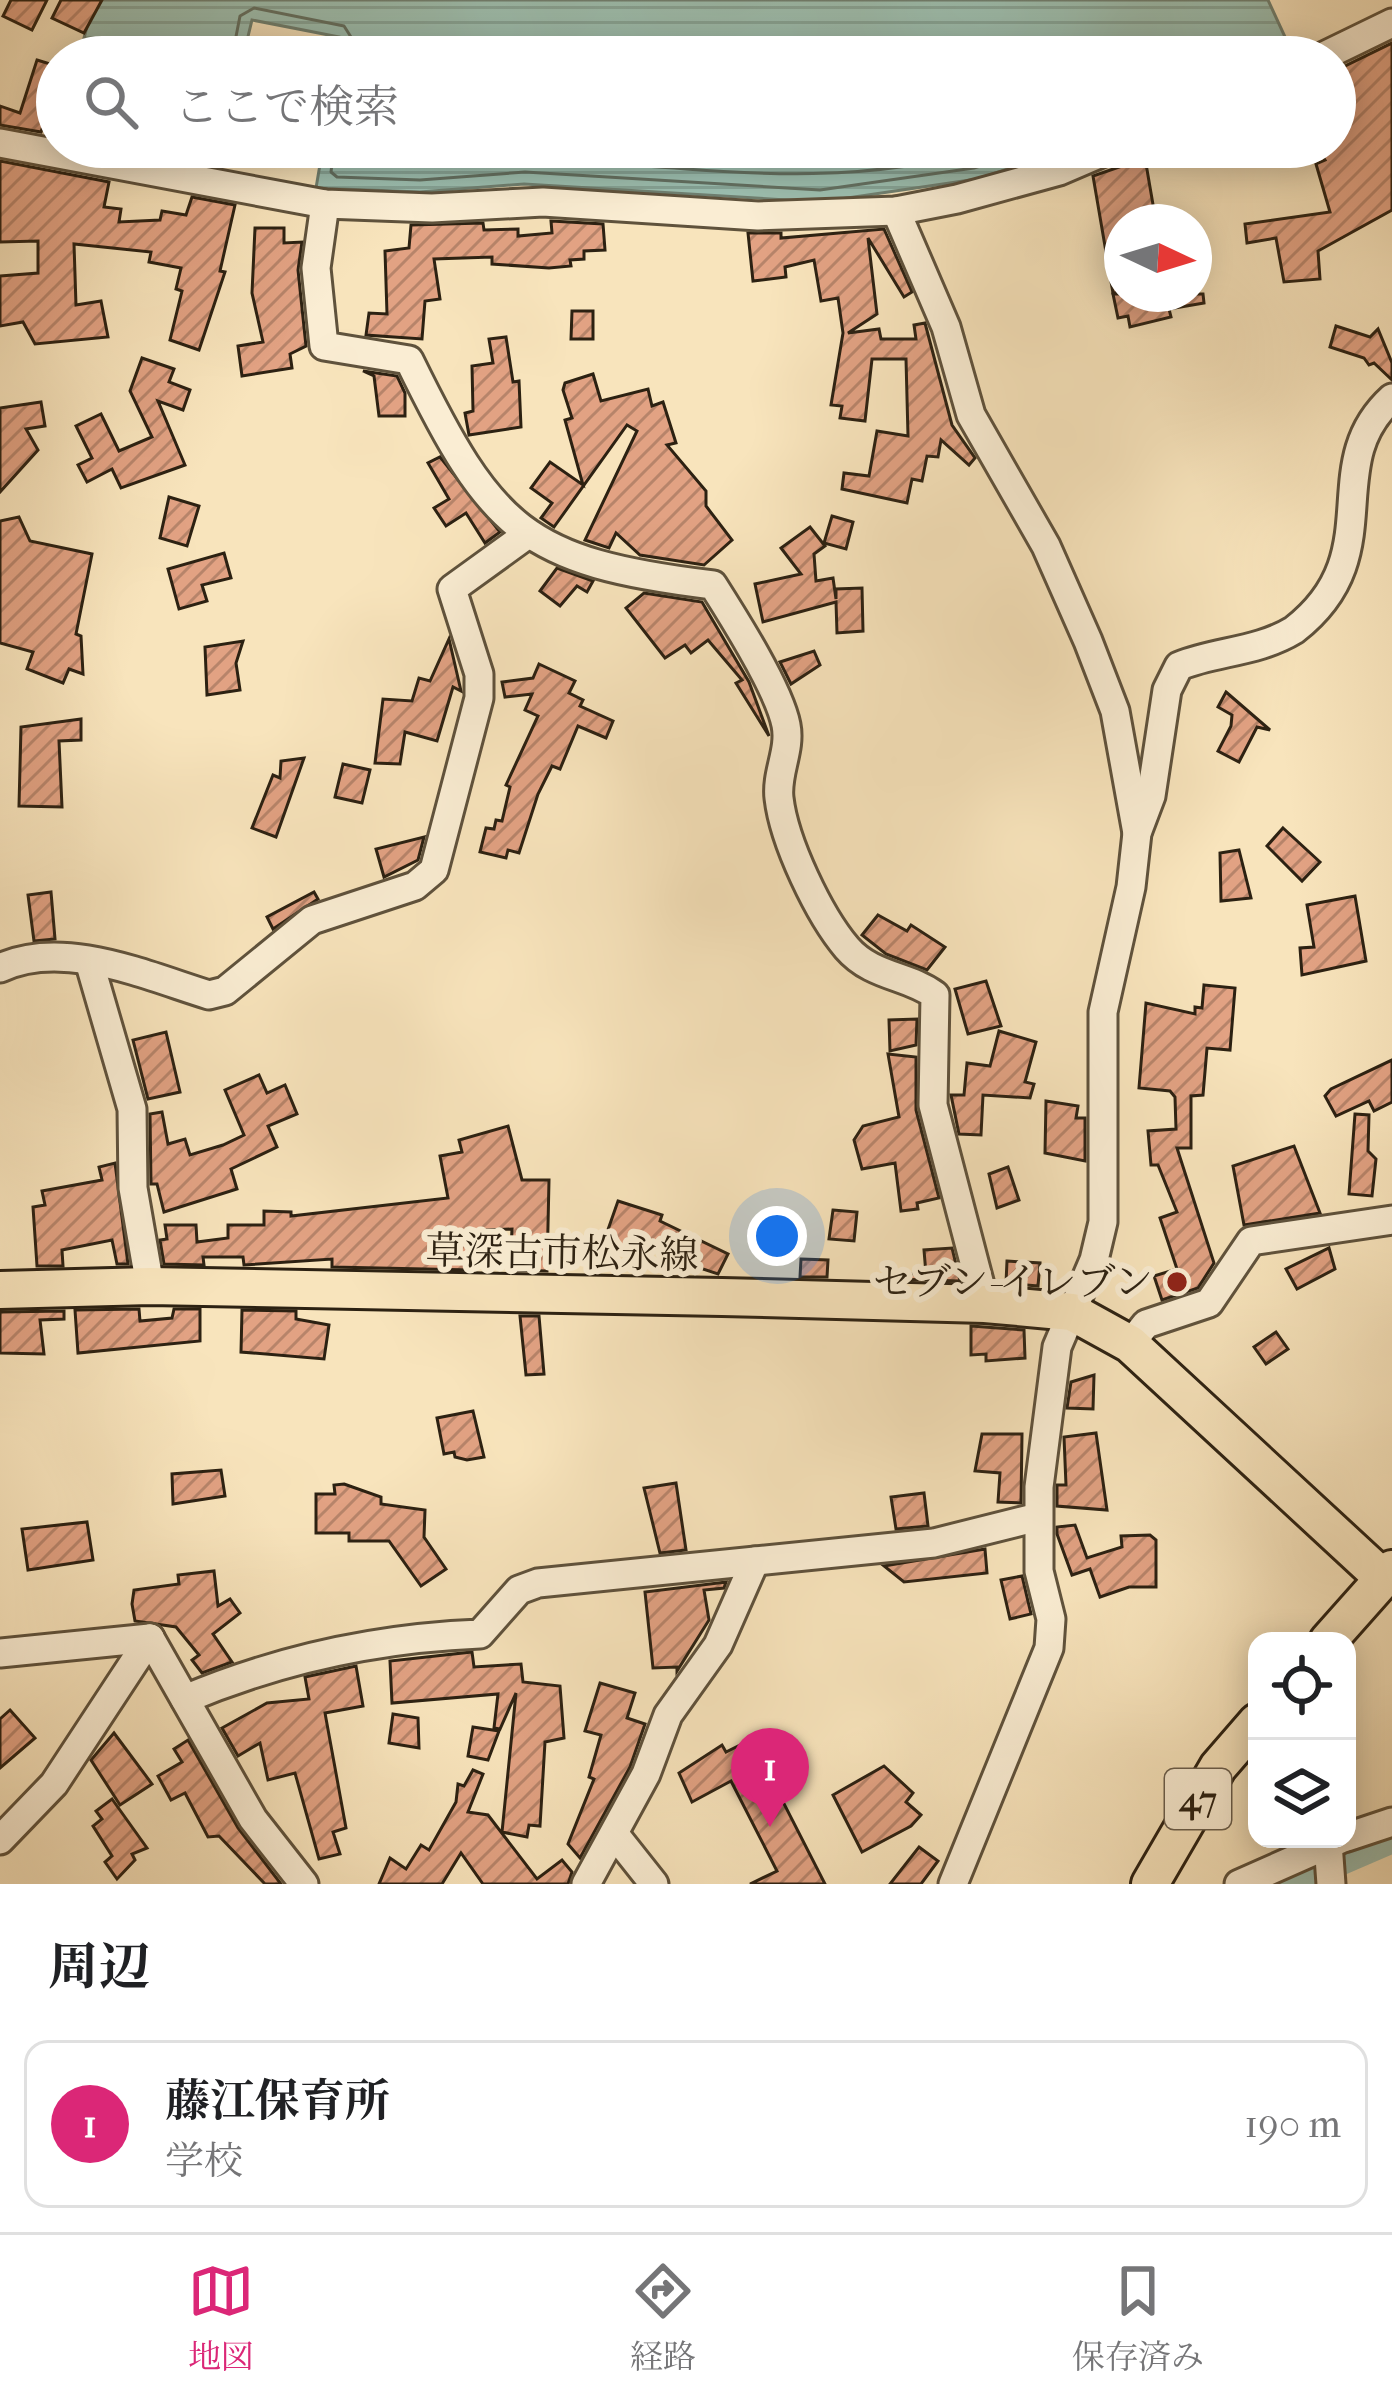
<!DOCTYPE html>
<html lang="ja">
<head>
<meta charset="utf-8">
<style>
  :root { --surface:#fff; --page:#f2f2f2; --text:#202124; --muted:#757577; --line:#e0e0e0; --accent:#db2777 }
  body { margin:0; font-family:"IM FELL French Canon","Noto Serif JP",serif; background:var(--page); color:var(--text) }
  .controls { position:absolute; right:36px; bottom:36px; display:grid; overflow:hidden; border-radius:24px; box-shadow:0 6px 30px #0003 }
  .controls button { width:108px; height:108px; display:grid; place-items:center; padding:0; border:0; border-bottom:3px solid var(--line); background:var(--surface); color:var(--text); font:60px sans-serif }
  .compass { position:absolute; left:1104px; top:204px; width:108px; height:108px; border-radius:50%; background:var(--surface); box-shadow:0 6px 30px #0003; rotate:94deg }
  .you { position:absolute; left:777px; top:1236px; width:42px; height:42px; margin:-30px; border:9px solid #fff; border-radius:50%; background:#1a73e8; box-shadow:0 0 0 18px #1a73e833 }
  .badge { display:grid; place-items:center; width:78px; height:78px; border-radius:50%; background:var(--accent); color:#fff; font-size:39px; font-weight:700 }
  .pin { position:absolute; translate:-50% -99px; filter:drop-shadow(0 3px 6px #0008) }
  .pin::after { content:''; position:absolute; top:63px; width:42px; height:36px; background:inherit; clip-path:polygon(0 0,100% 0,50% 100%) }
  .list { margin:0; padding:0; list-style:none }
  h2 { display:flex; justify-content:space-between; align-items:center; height:156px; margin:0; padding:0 48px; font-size:51px }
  h2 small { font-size:39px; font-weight:400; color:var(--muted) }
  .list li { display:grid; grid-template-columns:78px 1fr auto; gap:36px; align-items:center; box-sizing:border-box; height:168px; margin:0 24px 24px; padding:0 24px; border:3px solid var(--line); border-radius:24px }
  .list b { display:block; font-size:45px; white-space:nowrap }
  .list p { margin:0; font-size:39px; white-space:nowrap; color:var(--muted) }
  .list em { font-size:39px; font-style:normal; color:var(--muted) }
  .icon { flex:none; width:66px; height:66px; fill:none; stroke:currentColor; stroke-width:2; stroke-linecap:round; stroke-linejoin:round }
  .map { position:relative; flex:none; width:1392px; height:1884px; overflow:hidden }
  .search { position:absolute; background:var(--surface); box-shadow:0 6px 30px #0003; left:36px; right:36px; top:36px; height:132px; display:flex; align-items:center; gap:30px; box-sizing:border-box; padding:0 42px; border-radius:66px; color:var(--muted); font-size:45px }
  .sheet { height:348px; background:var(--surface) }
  nav { display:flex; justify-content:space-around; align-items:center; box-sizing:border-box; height:168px; border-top:3px solid var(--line); background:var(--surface); font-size:33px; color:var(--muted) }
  nav a { display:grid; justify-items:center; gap:6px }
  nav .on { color:var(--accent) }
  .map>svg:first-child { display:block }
  .water { fill:url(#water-rules); stroke:#708071; stroke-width:3 }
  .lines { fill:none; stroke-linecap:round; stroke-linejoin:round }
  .shore { stroke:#647061; stroke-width:3 }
  .river { stroke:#9dbfb0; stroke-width:36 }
  .building { fill:url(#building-hatch); stroke:#2c2112; stroke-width:3 }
  .minor-casing { stroke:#5f523c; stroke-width:33 }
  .major-casing { stroke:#2c2112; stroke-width:42 }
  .minor { stroke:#faedd3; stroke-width:27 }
  .major { stroke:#f8e4bc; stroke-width:36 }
  .poi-dot { fill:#8f2418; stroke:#faedd3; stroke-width:4.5 }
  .labels { text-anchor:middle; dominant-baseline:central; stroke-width:12; stroke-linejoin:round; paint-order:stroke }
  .shield { fill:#faedd3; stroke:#6a5e4c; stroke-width:3 }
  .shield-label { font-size:36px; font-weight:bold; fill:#2c2112 }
  .street-label { font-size:39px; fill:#2c2112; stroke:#faedd3 }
  .poi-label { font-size:39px; fill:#2c2112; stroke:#faedd3; text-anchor:end }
</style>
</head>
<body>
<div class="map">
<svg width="1392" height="1884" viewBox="0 0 1392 1884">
  <defs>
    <pattern id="water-rules" width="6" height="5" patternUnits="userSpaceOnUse" patternTransform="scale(3)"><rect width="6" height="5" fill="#9dbfb0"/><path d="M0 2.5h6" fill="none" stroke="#87a496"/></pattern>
    <pattern id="building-hatch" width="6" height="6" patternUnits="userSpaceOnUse" patternTransform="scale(3)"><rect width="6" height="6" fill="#e2a283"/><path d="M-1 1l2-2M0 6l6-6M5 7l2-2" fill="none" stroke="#b7846a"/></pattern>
  </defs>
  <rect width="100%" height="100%" fill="#f8e4bc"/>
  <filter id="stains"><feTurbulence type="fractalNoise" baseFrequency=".00167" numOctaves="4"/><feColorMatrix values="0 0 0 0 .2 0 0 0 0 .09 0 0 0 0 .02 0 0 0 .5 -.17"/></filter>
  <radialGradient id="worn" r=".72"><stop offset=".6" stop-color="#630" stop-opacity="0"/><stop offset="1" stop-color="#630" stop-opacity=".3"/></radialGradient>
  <g class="water">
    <polygon points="94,0 1268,0 1292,52 1281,57 337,57 339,37 252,20 243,57 79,57"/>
    <polygon points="323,147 1074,147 977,179 820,202 524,184 420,192 316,188"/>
  </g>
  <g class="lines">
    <g class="shore">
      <polyline points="232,57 240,16 254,8 344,26 351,37 349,57"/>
      <polyline points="334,147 331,172 337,177 420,180 525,172 820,190 974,168 1038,147"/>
      <path d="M349 147 355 163C413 165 472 155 530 158 682 165 840 195 989 147"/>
      <polyline points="620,147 818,156 904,147"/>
    </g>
    <polyline class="river" points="1278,1884 1392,1835"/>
  </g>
  <g class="building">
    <polygon points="11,0 47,0 32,30 3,16"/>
    <polygon points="61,0 102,0 84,33 52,18"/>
    <polygon points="1392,43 1392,210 1318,251 1320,279 1284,282 1276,238 1247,243 1245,224 1330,212 1316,164 1325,160 1317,147 1335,147 1335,90 1342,86 1335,71"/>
    <polygon points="37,60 57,66 57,84 41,132 0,125 0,106 20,113"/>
    <polygon points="1145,158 1156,222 1122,222 1122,292 1113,293 1093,176"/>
    <polygon points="0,161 109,182 104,207 121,209 119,222 160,220 162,211 186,215 192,197 235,205 220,271 225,272 199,350 170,340 182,291 176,289 181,268 149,262 151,252 74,244 76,305 101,301 108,337 35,344 23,322 0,326 0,276 38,273 38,241 0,242"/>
    <polygon points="551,221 603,224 605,250 584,251 584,259 570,260 571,266 549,268 492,264 492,257 434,259 440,299 425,301 422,339 366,335 369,313 387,314 385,251 409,248 411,225 483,223 484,230 518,229 518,236 552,233"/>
    <polygon points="255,228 284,228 284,243 302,242 298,270 306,346 290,354 292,368 242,376 238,346 263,342 252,293"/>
    <polygon points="884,229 912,292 904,297 868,238 877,314 848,333 879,329 881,339 916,339 914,325 925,323 952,425 975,458 969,465 941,440 938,457 927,456 922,481 912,479 907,503 842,489 844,473 869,476 877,431 908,436 906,359 872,359 865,421 840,418 842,406 831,405 843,333 838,298 821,301 814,260 785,267 786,277 753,281 748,233 781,233 781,238"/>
    <polygon points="1113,294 1203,294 1204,303 1169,309 1171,317 1130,327 1128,316 1118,318"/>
    <polygon points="572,311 593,311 593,339 571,339"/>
    <polygon points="1336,326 1370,337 1378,329 1392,363 1392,380 1374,363 1369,365 1364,358 1330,347"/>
    <polygon points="506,337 513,382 519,381 521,427 469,435 465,413 473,411 472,366 493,363 489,339"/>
    <polygon points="142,358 174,369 169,382 190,390 183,410 158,401 185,465 121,488 112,469 87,482 78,465 92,458 76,426 101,414 119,451 152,437 130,391"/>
    <polygon points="363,371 397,376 405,393 405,416 379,416 374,376"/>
    <polygon points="593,374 601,401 648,389 652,406 663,402 676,443 667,445 706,491 706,506 732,540 704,565 640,555 616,533 609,548 585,540 637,431 627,425 554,527 541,518 552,503 531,488 550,462 583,485 565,420 572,418 563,390 565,383"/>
    <polygon points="41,402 45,426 26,429 38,450 0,492 0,408"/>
    <polygon points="440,457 500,532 485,543 466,513 446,526 434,508 449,499 428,463"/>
    <polygon points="169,497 199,506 187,546 160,538"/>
    <polygon points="832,516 853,522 846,549 824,543"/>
    <polygon points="19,517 30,541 92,554 76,634 81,636 83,674 69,669 63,683 27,669 33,652 0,643 0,521"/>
    <polygon points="810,527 825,546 814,554 816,581 833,578 836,599 836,589 862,588 863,631 837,633 836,602 763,622 755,584 801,574 781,548"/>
    <polygon points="224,553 231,578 202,585 207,601 179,609 168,569"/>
    <polygon points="557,568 593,581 587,592 577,586 560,606 540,591"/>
    <polygon points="644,593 702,602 749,682 769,736 736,683 742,680 708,640 691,653 685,645 665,658 626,608"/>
    <polygon points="449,639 461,691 453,687 437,741 405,732 400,764 375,763 383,699 412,701 419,678 430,681"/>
    <polygon points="243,641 236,663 240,690 207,695 205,647"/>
    <polygon points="814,651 820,665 791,684 780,662"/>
    <polygon points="539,664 575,681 569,693 583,700 580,706 613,721 606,738 578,726 560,769 552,766 538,794 519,853 508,850 506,858 480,852 486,828 494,829 496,820 502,821 510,787 506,785 538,716 525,710 532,694 505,697 502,682 533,678"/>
    <polygon points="1226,692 1270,730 1257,727 1239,762 1218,751 1231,726 1232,715 1218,707"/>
    <polygon points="81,719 81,740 59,741 62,807 19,806 21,727"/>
    <polygon points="304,758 276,837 252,828 273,775 280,778 281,761"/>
    <polygon points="343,764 370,770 362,803 335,797"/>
    <polygon points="1283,828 1320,862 1302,881 1267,846"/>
    <polygon points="424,837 418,860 384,877 376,849"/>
    <polygon points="1239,850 1251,898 1221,901 1220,853"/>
    <polygon points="51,892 55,939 34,941 28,895"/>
    <polygon points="314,892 318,899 273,929 267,917"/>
    <polygon points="1355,896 1366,961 1302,975 1300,948 1314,947 1307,905"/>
    <polygon points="878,915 907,931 911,925 945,947 927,970 886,954 862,935"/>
    <polygon points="986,981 1001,1026 968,1034 955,989"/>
    <polygon points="1204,985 1235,988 1230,1050 1207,1048 1203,1095 1191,1096 1191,1148 1177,1148 1214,1263 1198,1288 1162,1300 1154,1276 1177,1269 1160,1218 1177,1212 1158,1165 1151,1165 1148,1131 1176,1129 1175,1097 1170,1091 1139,1088 1146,1003 1195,1014 1195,1007 1202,1008"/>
    <polygon points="917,1019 916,1045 890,1051 889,1020"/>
    <polygon points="999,1031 1036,1042 1025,1082 1034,1084 1030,1098 983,1095 981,1135 959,1134 951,1095 964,1095 967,1063 990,1066"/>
    <polygon points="166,1032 180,1092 148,1099 133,1040"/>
    <polygon points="888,1054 916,1057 916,1110 939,1198 917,1203 918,1209 901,1211 895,1163 862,1169 854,1140 863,1126 899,1117"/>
    <polygon points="1392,1060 1392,1102 1374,1111 1369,1101 1336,1116 1325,1096 1331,1089"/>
    <polygon points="259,1075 267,1093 285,1085 297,1114 268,1126 277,1147 231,1169 237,1189 164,1212 157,1184 151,1184 150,1114 162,1112 168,1144 185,1139 190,1155 223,1145 244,1135 225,1090"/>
    <polygon points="1046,1101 1078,1106 1076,1118 1085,1118 1085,1161 1045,1153"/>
    <polygon points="1355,1114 1369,1115 1368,1151 1376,1159 1372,1196 1349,1194"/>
    <polygon points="508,1126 522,1180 549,1180 547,1271 510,1270 512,1229 465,1231 472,1270 332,1267 332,1259 244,1265 243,1257 203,1257 204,1265 164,1264 160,1240 167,1239 165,1225 196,1225 197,1242 228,1238 228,1225 264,1225 264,1211 291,1212 291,1216 448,1198 440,1156 462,1152 459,1140"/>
    <polygon points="1294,1146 1320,1213 1244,1225 1233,1166"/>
    <polygon points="115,1163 128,1264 117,1264 112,1240 62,1250 63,1266 37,1266 33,1207 45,1205 42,1191 102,1180 99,1167"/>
    <polygon points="1008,1167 1019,1200 997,1208 989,1174"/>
    <polygon points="618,1201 662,1215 660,1221 728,1254 718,1274 688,1264 691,1257 655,1241 650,1256 604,1241"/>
    <polygon points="833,1210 857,1212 854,1241 829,1239"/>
    <polygon points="952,1248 960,1281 894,1279 893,1274 926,1274 924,1250"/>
    <polygon points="1329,1248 1335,1269 1297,1289 1286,1269"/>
    <polygon points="801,1259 828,1260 827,1277 800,1277"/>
    <polygon points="1007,1261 1040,1263 1038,1286 1006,1283"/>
    <polygon points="139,1309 140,1321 172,1318 174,1309 200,1309 200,1341 78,1353 75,1310"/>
    <polygon points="242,1310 296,1311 296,1319 329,1325 324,1359 241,1352"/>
    <polygon points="64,1311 64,1319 40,1320 44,1354 0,1353 0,1312"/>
    <polygon points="520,1316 539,1316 544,1374 526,1375"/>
    <polygon points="971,1326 1024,1330 1025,1358 986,1361 986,1354 971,1355"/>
    <polygon points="1276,1332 1288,1349 1266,1364 1254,1347"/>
    <polygon points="1094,1375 1093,1409 1067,1408 1071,1382"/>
    <polygon points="473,1411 484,1457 467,1460 455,1457 454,1452 444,1454 437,1418"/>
    <polygon points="1096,1433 1107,1510 1057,1506 1057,1485 1066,1485 1064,1437"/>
    <polygon points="982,1434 1022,1434 1021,1503 998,1502 1000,1473 975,1471"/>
    <polygon points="221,1470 225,1496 173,1504 172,1474"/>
    <polygon points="676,1483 686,1550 660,1553 644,1488"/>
    <polygon points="344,1484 381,1497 381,1504 425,1510 424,1537 446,1569 421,1586 389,1541 349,1541 349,1533 316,1533 316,1494 335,1494 334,1485"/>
    <polygon points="924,1493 928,1526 896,1529 891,1497"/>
    <polygon points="87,1522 93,1560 28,1570 22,1529"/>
    <polygon points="1075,1525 1087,1558 1122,1547 1121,1536 1150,1535 1156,1540 1156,1587 1129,1587 1100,1597 1090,1569 1072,1575 1057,1534 1057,1527"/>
    <polygon points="985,1549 987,1573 904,1582 884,1566"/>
    <polygon points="214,1571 218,1606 230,1599 240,1613 213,1634 232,1662 202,1673 192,1660 199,1655 176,1627 135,1621 132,1604 134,1590 179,1584 178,1575"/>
    <polygon points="1022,1576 1031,1614 1010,1619 1001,1580"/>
    <polygon points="726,1582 724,1588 704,1590 709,1620 677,1671 677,1667 653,1668 645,1592"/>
    <polygon points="472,1652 474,1667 521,1664 523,1682 560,1686 564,1738 545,1742 540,1826 529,1825 527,1837 502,1832 516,1693 500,1729 494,1728 498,1694 392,1703 390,1661"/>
    <polygon points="356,1666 363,1706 325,1713 346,1828 333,1832 340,1854 319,1859 295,1773 268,1780 260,1743 238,1756 222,1728 267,1703 309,1699 305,1677"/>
    <polygon points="600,1683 635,1693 627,1718 645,1724 630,1767 580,1858 568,1844 594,1779 589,1777 601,1735 585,1731"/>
    <polygon points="10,1710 35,1738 0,1768 0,1719"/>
    <polygon points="393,1714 418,1718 419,1748 389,1743"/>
    <polygon points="473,1727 499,1731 488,1760 468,1756"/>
    <polygon points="114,1733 152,1784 120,1805 91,1760"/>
    <polygon points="188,1740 238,1828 281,1884 265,1884 219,1836 208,1837 185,1793 171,1800 158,1776 182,1762 174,1749"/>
    <polygon points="744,1743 746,1749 754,1745 825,1884 750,1884 777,1871 731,1781 692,1802 679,1773 722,1745 726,1752"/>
    <polygon points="884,1766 913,1793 906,1802 921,1815 911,1826 862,1852 833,1795"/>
    <polygon points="473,1770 483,1774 468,1812 488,1815 537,1879 562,1860 572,1872 568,1884 483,1884 461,1853 442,1884 379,1884 390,1858 406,1869 421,1845 429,1850 456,1802 458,1784 464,1786"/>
    <polygon points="112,1799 147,1848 132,1854 135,1860 117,1879 105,1862 112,1856 93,1826 102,1819 96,1811"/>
    <polygon points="919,1847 938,1861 921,1884 890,1884"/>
  </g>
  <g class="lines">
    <defs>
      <g id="minor">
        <polyline points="1322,57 1392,23"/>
        <polyline points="0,143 325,204 432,208 543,202 758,216 896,211 957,199 1059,171 1115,147"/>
        <path d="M325 204 316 268 324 346 409 360C492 530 524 562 713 585 734 618 779 689 786 725 791 750 776 773 779 798 784 842 819 915 847 948 872 977 908 975 935 995L933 1105 985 1304"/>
        <polyline points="896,211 946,327 971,415 1046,546 1088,641 1115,711 1137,833"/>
        <polyline points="89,961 132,1109 133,1188 150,1286"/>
        <path d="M0 968C63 938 147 976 209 995L225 991 312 920 415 886 434 870 479 698V674L452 589 528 534"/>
        <polyline points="1130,1344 1146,1324 1209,1303 1251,1241 1392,1220"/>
        <polyline points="150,1638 253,1819 304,1884"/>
        <polyline points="0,1653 150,1638"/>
        <path d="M185 1699C280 1659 377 1638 480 1634L519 1590 538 1583 934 1543 1038 1517"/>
        <polyline points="1347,1837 1392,1822"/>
        <polyline points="0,1840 54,1784 150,1638"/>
        <polyline points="612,1842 616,1836 654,1884"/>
        <polyline points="1328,1843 1331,1884"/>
        <polyline points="586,1884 646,1774 668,1715 718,1645 755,1561"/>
        <path d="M953 1884 1049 1648 1051 1619 1039 1571V1487L1057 1347 1094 1260 1103 1222V1012L1131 887 1137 833 1151 796 1167 690 1179 666C1217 651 1258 652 1294 630 1392 554 1317 466 1392 398"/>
        <polyline points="1239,1884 1341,1839"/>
      </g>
      <g id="major">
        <polyline points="0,1290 150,1286 722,1297 985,1304 1072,1312 1130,1344 1383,1578"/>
        <polyline points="1328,1641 1392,1569"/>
        <polyline points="1150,1884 1218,1767 1257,1722"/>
      </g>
    </defs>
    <use href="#minor" class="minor-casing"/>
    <use href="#major" class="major-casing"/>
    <use href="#minor" class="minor"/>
    <use href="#major" class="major"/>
  </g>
  <circle class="poi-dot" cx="1177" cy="1282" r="12"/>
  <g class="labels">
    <rect class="shield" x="1165" y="1769" width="66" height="60" rx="9"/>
    <g class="shield-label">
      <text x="1198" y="1799">47</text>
    </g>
    <g class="street-label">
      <text transform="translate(562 1253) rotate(1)">草深古市松永線</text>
    </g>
    <g class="poi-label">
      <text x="1153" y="1282">セブン-イレブン</text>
    </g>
  </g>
  <rect width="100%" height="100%" filter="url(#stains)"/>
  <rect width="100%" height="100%" fill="url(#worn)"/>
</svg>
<div class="controls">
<button><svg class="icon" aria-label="locate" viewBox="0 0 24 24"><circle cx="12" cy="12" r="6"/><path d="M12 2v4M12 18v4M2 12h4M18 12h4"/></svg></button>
<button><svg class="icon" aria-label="layers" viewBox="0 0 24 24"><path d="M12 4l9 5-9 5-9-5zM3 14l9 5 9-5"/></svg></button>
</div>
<svg class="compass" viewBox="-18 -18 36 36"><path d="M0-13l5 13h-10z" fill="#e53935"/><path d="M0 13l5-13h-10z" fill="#757577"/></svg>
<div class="you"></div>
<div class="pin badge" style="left:770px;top:1827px">1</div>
<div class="search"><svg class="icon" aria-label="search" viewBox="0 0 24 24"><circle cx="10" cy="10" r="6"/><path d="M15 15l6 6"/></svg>ここで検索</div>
</div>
<section class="sheet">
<h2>周辺<small></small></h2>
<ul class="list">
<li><span class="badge">1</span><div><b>藤江保育所</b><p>学校</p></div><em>190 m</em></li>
</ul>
</section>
<nav>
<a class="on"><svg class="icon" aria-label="map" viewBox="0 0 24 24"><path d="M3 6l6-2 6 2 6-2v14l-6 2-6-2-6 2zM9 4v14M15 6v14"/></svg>地図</a>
<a><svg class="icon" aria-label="directions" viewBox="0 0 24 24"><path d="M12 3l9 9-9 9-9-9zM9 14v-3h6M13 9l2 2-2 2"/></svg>経路</a>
<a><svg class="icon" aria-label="saved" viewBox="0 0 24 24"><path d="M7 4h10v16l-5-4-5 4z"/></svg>保存済み</a>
</nav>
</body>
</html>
